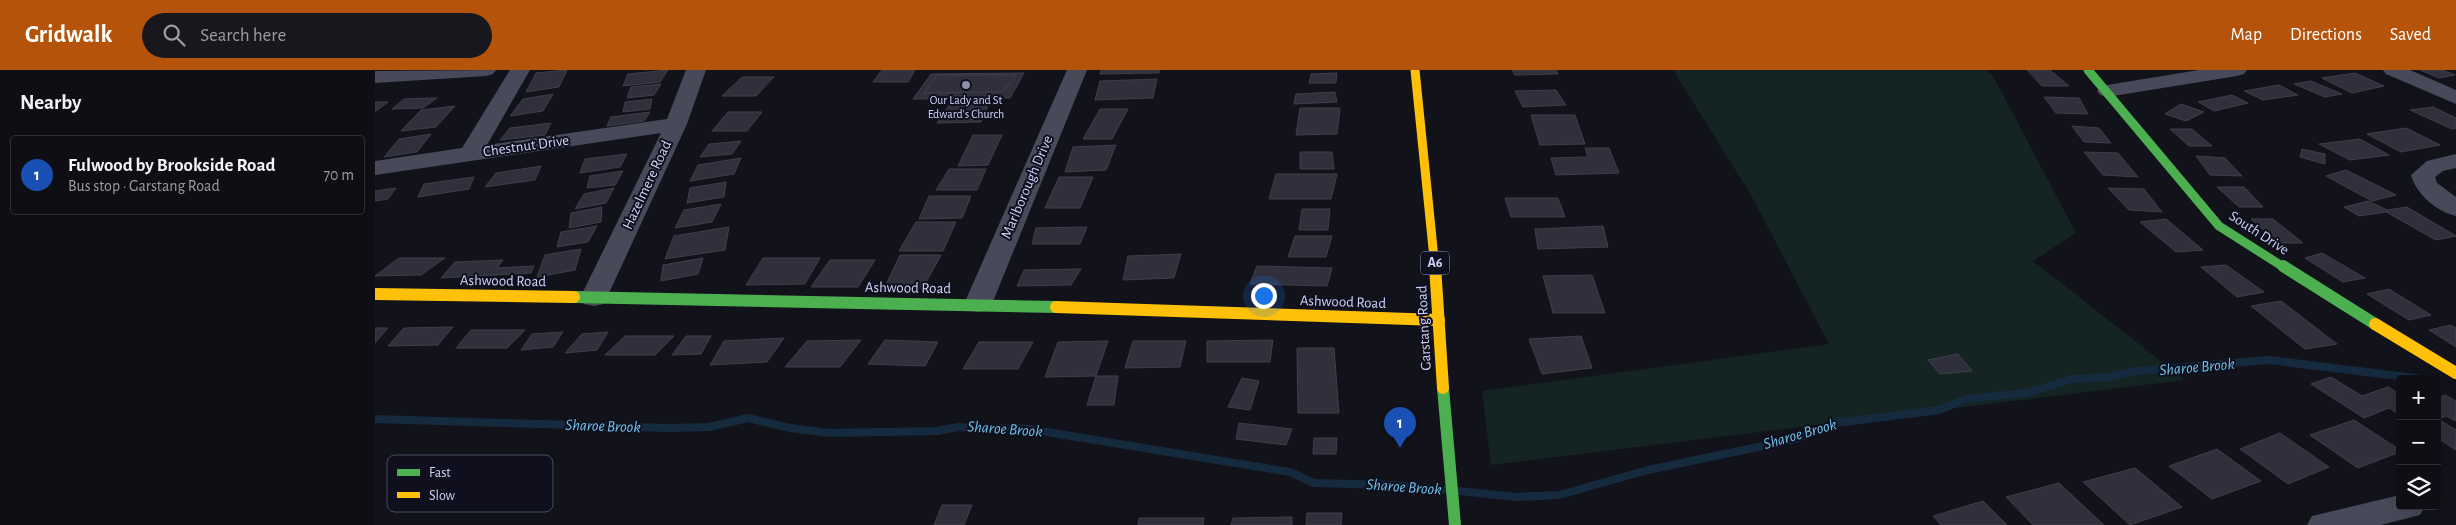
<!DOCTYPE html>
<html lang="en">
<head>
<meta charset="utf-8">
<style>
  :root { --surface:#0e0e14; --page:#17171d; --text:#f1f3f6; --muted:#9b9ca0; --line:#2e2e34; --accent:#b45309 }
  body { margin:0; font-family:"Alegreya Sans",sans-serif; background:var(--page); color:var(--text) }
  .controls { position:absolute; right:15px; bottom:15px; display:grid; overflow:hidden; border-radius:5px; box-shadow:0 5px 20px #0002 }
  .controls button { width:45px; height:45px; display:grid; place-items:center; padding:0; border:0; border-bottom:1px solid var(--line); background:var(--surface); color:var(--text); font:25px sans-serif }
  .you { position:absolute; left:888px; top:225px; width:18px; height:18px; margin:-12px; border:4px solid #fff; border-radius:50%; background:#1a73e8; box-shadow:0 0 0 8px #1a73e833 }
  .badge { display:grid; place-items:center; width:32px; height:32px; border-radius:50%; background:var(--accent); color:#fff; font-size:16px; font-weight:700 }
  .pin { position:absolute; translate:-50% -41px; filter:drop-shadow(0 1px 2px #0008) }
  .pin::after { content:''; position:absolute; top:26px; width:18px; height:15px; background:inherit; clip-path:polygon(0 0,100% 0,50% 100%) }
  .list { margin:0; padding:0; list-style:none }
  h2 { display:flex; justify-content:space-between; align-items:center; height:65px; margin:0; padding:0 20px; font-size:21px }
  h2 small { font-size:16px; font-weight:400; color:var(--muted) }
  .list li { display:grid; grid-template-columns:32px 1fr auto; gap:15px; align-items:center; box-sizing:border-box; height:80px; margin:0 10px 10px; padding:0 10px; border:1px solid var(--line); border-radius:5px }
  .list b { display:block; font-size:19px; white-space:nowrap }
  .list p { margin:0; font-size:16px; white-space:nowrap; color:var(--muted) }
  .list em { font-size:16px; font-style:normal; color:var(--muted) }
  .icon { flex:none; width:28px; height:28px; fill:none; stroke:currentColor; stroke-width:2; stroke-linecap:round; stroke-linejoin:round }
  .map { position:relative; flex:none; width:2081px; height:455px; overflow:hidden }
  header { display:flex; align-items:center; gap:30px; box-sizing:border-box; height:70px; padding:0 25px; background:var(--accent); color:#fff }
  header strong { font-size:24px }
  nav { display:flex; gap:28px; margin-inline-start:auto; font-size:18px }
  .search { width:350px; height:45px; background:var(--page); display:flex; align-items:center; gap:12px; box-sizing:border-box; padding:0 18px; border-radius:28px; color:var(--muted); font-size:19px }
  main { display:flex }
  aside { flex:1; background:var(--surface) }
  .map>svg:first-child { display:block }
  .green { fill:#132422 }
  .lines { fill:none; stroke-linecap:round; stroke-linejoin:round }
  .stream { stroke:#152b3d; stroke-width:8 }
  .building { fill:#30303c; stroke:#3e3e4d }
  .street { fill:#484a5a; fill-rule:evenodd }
  .fast-far1 { stroke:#4caf50; stroke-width:9 }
  .fast { stroke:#4caf50; stroke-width:12 }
  .slow-far1 { stroke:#ffc107; stroke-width:9 }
  .slow { stroke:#ffc107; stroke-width:12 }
  .poi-dot { fill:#8e8fab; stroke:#0f0f1d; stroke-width:2 }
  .labels { text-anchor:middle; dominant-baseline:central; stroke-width:4; stroke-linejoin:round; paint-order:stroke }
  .far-poi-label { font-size:12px; fill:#d1d3f9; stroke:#0f0f1d }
  .shield { fill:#0f0f1d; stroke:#9798b7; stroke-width:1 }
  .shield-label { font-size:14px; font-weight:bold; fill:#d1d3f9 }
  .street-label { font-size:15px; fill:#d1d3f9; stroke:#0f0f1d }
  .water-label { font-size:16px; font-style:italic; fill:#6cc4ec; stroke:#0f0f1d }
  .key { fill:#0f0f1d; stroke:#494a5f; stroke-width:1 }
  .key-label { font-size:14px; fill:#d1d3f9 }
</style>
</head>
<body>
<header>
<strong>Gridwalk</strong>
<div class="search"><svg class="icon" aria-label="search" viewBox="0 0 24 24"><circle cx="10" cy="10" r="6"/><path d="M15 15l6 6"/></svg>Search here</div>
<nav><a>Map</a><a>Directions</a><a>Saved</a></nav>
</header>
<main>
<aside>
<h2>Nearby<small></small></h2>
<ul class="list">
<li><span class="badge" style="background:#1a4fb4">1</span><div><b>Fulwood by Brookside Road</b><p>Bus stop · Garstang Road</p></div><em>70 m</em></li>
</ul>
</aside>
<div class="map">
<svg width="2081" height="455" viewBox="0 0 2081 455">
  <rect width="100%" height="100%" fill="#12121a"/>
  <polygon class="green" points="1298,0 1610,0 1618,6 1701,163 1658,191 1810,310 1116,395 1107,321 1454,274 1376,125"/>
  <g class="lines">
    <g class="stream">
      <polyline points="0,349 293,358 334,357 373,348 415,358 454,363 562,361 583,357 653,359 915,402 939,413 1018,415 1067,420"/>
      <polyline points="1084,421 1141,427 1184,425 1273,400 1421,369 1460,353 1564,340 1591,329 1651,323 1697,309 1733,307 1761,301 1894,290 2048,309"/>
    </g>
  </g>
  <g class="building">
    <polygon points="192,0 184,17 151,22 161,3"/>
    <polygon points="293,0 285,12 248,16 253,4"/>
    <polygon points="507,0 540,0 533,12 498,12"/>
    <polygon points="726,0 785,0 784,3 725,4"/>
    <polygon points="1137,0 1181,0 1183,4 1140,5"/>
    <polygon points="1652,0 1675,0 1694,16 1667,16"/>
    <polygon points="2045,0 2067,0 2080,5 2064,8"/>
    <polygon points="649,3 635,28 538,29 556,4"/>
    <polygon points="962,3 961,13 934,13 936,4"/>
    <polygon points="1980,3 2009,16 1977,23 1947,8"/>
    <polygon points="562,5 641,5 627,22 549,23"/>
    <polygon points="367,7 399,7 381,26 347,26"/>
    <polygon points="782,9 778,28 720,30 725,11"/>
    <polygon points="1936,11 1967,24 1950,27 1919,14"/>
    <polygon points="286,14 279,25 252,28 256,17"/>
    <polygon points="1904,15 1923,25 1888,30 1869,21"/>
    <polygon points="1181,20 1191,35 1148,37 1140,21"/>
    <polygon points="960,22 962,32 919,34 921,24"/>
    <polygon points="178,24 168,41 135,46 148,29"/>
    <polygon points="1857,25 1873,33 1839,41 1823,32"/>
    <polygon points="1669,27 1704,28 1713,44 1681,43"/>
    <polygon points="62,28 48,38 17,39 29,29"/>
    <polygon points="277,29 275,39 248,42 250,32"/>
    <polygon points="0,32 13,32 0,42"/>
    <polygon points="1806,34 1829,42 1811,51 1790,44"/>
    <polygon points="574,35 613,35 606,52 562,53"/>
    <polygon points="80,36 61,57 26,61 46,40"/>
    <polygon points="2058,37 2081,48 2081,58 2077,59 2035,40"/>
    <polygon points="925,38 965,38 962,64 921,65"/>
    <polygon points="725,39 753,39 737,69 708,69"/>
    <polygon points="275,42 269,51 232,56 236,47"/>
    <polygon points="353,42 387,42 372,61 337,61"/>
    <polygon points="1156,45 1200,45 1210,74 1165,75"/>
    <polygon points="176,53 170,65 125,70 135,58"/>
    <polygon points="1697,56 1724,58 1736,73 1709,72"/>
    <polygon points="2031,58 2065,75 2026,82 1992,64"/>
    <polygon points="1795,59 1817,59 1837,76 1814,76"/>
    <polygon points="56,64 42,82 9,87 24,69"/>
    <polygon points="598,65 627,65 613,95 583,96"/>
    <polygon points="1985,69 2014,85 1975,90 1944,74"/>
    <polygon points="366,71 357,84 325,87 334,74"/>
    <polygon points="741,75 731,100 690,102 698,77"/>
    <polygon points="1210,78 1234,78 1244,103 1181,105 1176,88 1213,87"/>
    <polygon points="1927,79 1950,84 1950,94 1925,87"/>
    <polygon points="925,82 957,82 959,99 925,99"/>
    <polygon points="1709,82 1743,83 1763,107 1728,105"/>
    <polygon points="252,84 245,97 205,103 210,89"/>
    <polygon points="1821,86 1850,88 1867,106 1835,105"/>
    <polygon points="366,88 359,104 315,111 323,95"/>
    <polygon points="166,96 160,110 110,117 121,103"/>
    <polygon points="574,99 611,99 602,120 561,120"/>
    <polygon points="1971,100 2021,125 1997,131 1951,106"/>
    <polygon points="248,101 240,115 212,118 215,106"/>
    <polygon points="901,104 962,104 956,129 894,129"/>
    <polygon points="99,107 94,119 43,127 49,114"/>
    <polygon points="684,107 718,107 705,138 670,138"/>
    <polygon points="351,112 349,127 312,133 315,118"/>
    <polygon points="1842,117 1869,117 1888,137 1864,137"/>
    <polygon points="21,118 13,129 0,131 0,121"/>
    <polygon points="239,118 231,133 200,139 209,124"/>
    <polygon points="1733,118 1769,119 1787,142 1754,140"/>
    <polygon points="554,126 596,126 587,148 544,149"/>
    <polygon points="1130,128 1183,128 1190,147 1136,147"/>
    <polygon points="1993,131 2012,140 2032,137 2081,166 2061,170 2011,142 1984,146 1969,137"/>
    <polygon points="346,134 337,152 300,158 309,140"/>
    <polygon points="227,137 226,152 194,158 196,143"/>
    <polygon points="927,139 955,139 953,160 924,160"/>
    <polygon points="1791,149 1828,180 1801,182 1765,152"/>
    <polygon points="1876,149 1898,149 1928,173 1903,173"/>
    <polygon points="541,152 581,152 568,181 524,181"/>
    <polygon points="222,156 213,172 182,177 186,162"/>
    <polygon points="1228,156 1233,177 1163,179 1160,159"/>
    <polygon points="354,157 350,180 290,189 299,166"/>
    <polygon points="712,157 705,174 657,174 661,158"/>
    <polygon points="920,166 957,166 951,187 913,187"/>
    <polygon points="206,179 200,200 162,207 170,185"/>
    <polygon points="1947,183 1990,208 1968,212 1930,188"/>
    <polygon points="806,184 799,208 748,210 753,186"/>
    <polygon points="525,185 566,185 548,218 509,219"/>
    <polygon points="24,188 70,188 46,205 0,206"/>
    <polygon points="328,188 323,204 286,211 288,195"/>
    <polygon points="388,188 445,188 430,214 371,215"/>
    <polygon points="128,190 122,198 159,196 156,203 66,208 80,192"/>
    <polygon points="455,190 500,190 483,217 436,217"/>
    <polygon points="1851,195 1889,222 1862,227 1826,197"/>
    <polygon points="882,196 957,198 952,216 875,214"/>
    <polygon points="706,199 696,215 642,216 649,200"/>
    <polygon points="1217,205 1230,243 1178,243 1168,206"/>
    <polygon points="2014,219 2056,245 2034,250 1992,224"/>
    <polygon points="1906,231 1962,274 1930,279 1876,236"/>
    <polygon points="2076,255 2081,258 2081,277 2054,260"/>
    <polygon points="78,257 63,275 13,276 29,258"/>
    <polygon points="0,258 13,258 0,273"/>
    <polygon points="96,260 150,260 132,278 81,278"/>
    <polygon points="188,262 178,277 146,280 157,264"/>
    <polygon points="233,262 222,280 190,283 207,264"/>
    <polygon points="250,266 299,266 280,285 230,285"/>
    <polygon points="311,266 336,266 326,284 297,285"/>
    <polygon points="1206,266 1217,298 1167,304 1154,269"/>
    <polygon points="409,268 392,292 335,295 349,271"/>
    <polygon points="486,270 465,297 410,297 432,271"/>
    <polygon points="510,270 563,272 550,296 493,294"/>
    <polygon points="898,270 895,292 832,292 832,271"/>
    <polygon points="733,271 721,306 670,307 683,272"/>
    <polygon points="758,271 811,271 805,297 750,298"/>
    <polygon points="604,272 658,272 643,299 588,299"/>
    <polygon points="922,278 959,278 964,343 923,343"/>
    <polygon points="1583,284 1597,301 1565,304 1553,290"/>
    <polygon points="721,306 743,306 739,335 712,335"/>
    <polygon points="1956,307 1987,326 2013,317 2025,324 2025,345 2014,338 1989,348 1936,314"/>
    <polygon points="867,308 884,311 875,340 853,337"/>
    <polygon points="2070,325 2081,331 2081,351 2071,346 2063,349 2081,360 2081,380 2062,368 2062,328"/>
    <polygon points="1979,350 2025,380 2025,382 1983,398 1935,365"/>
    <polygon points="864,353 917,359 911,375 861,369"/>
    <polygon points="1905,363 1954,397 1913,414 1865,379"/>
    <polygon points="939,368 962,368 961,384 938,384"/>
    <polygon points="1842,379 1886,411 1837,429 1794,396"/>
    <polygon points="1760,398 1807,437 1755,455 1708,412"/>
    <polygon points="1684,413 1729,455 1658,455 1631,427"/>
    <polygon points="1608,431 1632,455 1566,455 1558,446"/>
    <polygon points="567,435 597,435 589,455 559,455"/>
    <polygon points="932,443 967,443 966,455 931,455"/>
    <polygon points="917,447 917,455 856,455 858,448"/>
    <polygon points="764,448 829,448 828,455 763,455"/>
  </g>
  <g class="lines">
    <g class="street">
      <polygon points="121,0 118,4 111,6 0,13 0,1"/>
      <polygon points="135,0 155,0 112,75 292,49 311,0 331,0 312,54 229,234 219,236 209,234 205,228 286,63 0,105 0,91 87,78"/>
      <polygon points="692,0 712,0 617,234 613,240 603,242 593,240 589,234"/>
      <polygon points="1824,0 1872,0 1869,4 1862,6 1732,27 1725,25 1722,21 1725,17 1732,15"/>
      <polygon points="2008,0 2035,0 2081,20 2081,34 2011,4"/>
      <path d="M2081 84V98L2068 101 2060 107 2062 113 2081 127V146C2062 142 2041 124 2036 105L2052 91Z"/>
      <polygon points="2025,425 2025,436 2050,436 2045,445 2006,455 1932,455 1937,446"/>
    </g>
    <polyline class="fast-far1" points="1713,0 1844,156 1910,198"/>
    <g class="fast">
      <polyline points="1908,196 2000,254"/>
      <polyline points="199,227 681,237"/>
      <polyline points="1068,318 1080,455"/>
    </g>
    <polyline class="slow-far1" points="1040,0 1060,198"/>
    <g class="slow">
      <polyline points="1060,196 1068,318"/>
      <polyline points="0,224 199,227"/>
      <polyline points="681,237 1064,250"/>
      <polyline points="2000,254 2081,303"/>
    </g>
  </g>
  <circle class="poi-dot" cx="591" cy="15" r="5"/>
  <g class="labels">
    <g class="far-poi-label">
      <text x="591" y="30">Our Lady and St<tspan x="591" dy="14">Edward's Church</tspan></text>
    </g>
    <rect class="shield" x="1046" y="181.5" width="28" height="23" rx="4"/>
    <g class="shield-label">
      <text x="1060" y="193">A6</text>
    </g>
    <g class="street-label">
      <text transform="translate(151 76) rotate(-8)">Chestnut Drive</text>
      <text transform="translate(272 115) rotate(-65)">Hazelmere Road</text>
      <text transform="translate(652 117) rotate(-67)">Marlborough Drive</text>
      <text transform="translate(1884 163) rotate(33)">South Drive</text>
      <text transform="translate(128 211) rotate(1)">Ashwood Road</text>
      <text transform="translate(533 218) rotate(1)">Ashwood Road</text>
      <text transform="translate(968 232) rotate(2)">Ashwood Road</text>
      <text transform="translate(1049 258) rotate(-93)">Garstang Road</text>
    </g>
    <g class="water-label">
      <text transform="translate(1822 297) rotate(-5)">Sharoe Brook</text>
      <text transform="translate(228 356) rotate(2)">Sharoe Brook</text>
      <text transform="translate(630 359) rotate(4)">Sharoe Brook</text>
      <text transform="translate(1425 364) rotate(-16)">Sharoe Brook</text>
      <text transform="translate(1029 417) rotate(4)">Sharoe Brook</text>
    </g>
  </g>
  <rect x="12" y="385" width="166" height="57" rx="8" class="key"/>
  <rect x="22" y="399" width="23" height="7" fill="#4caf50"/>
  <rect x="22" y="422" width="23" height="6" fill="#ffc107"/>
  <g class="key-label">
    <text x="54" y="407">Fast</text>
    <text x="54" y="430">Slow</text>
  </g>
</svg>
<div class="controls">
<button>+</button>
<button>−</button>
<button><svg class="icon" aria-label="layers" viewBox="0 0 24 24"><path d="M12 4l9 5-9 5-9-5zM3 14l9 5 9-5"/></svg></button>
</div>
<div class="you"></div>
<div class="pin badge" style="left:1025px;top:378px;background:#1a4fb4">1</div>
</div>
</main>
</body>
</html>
